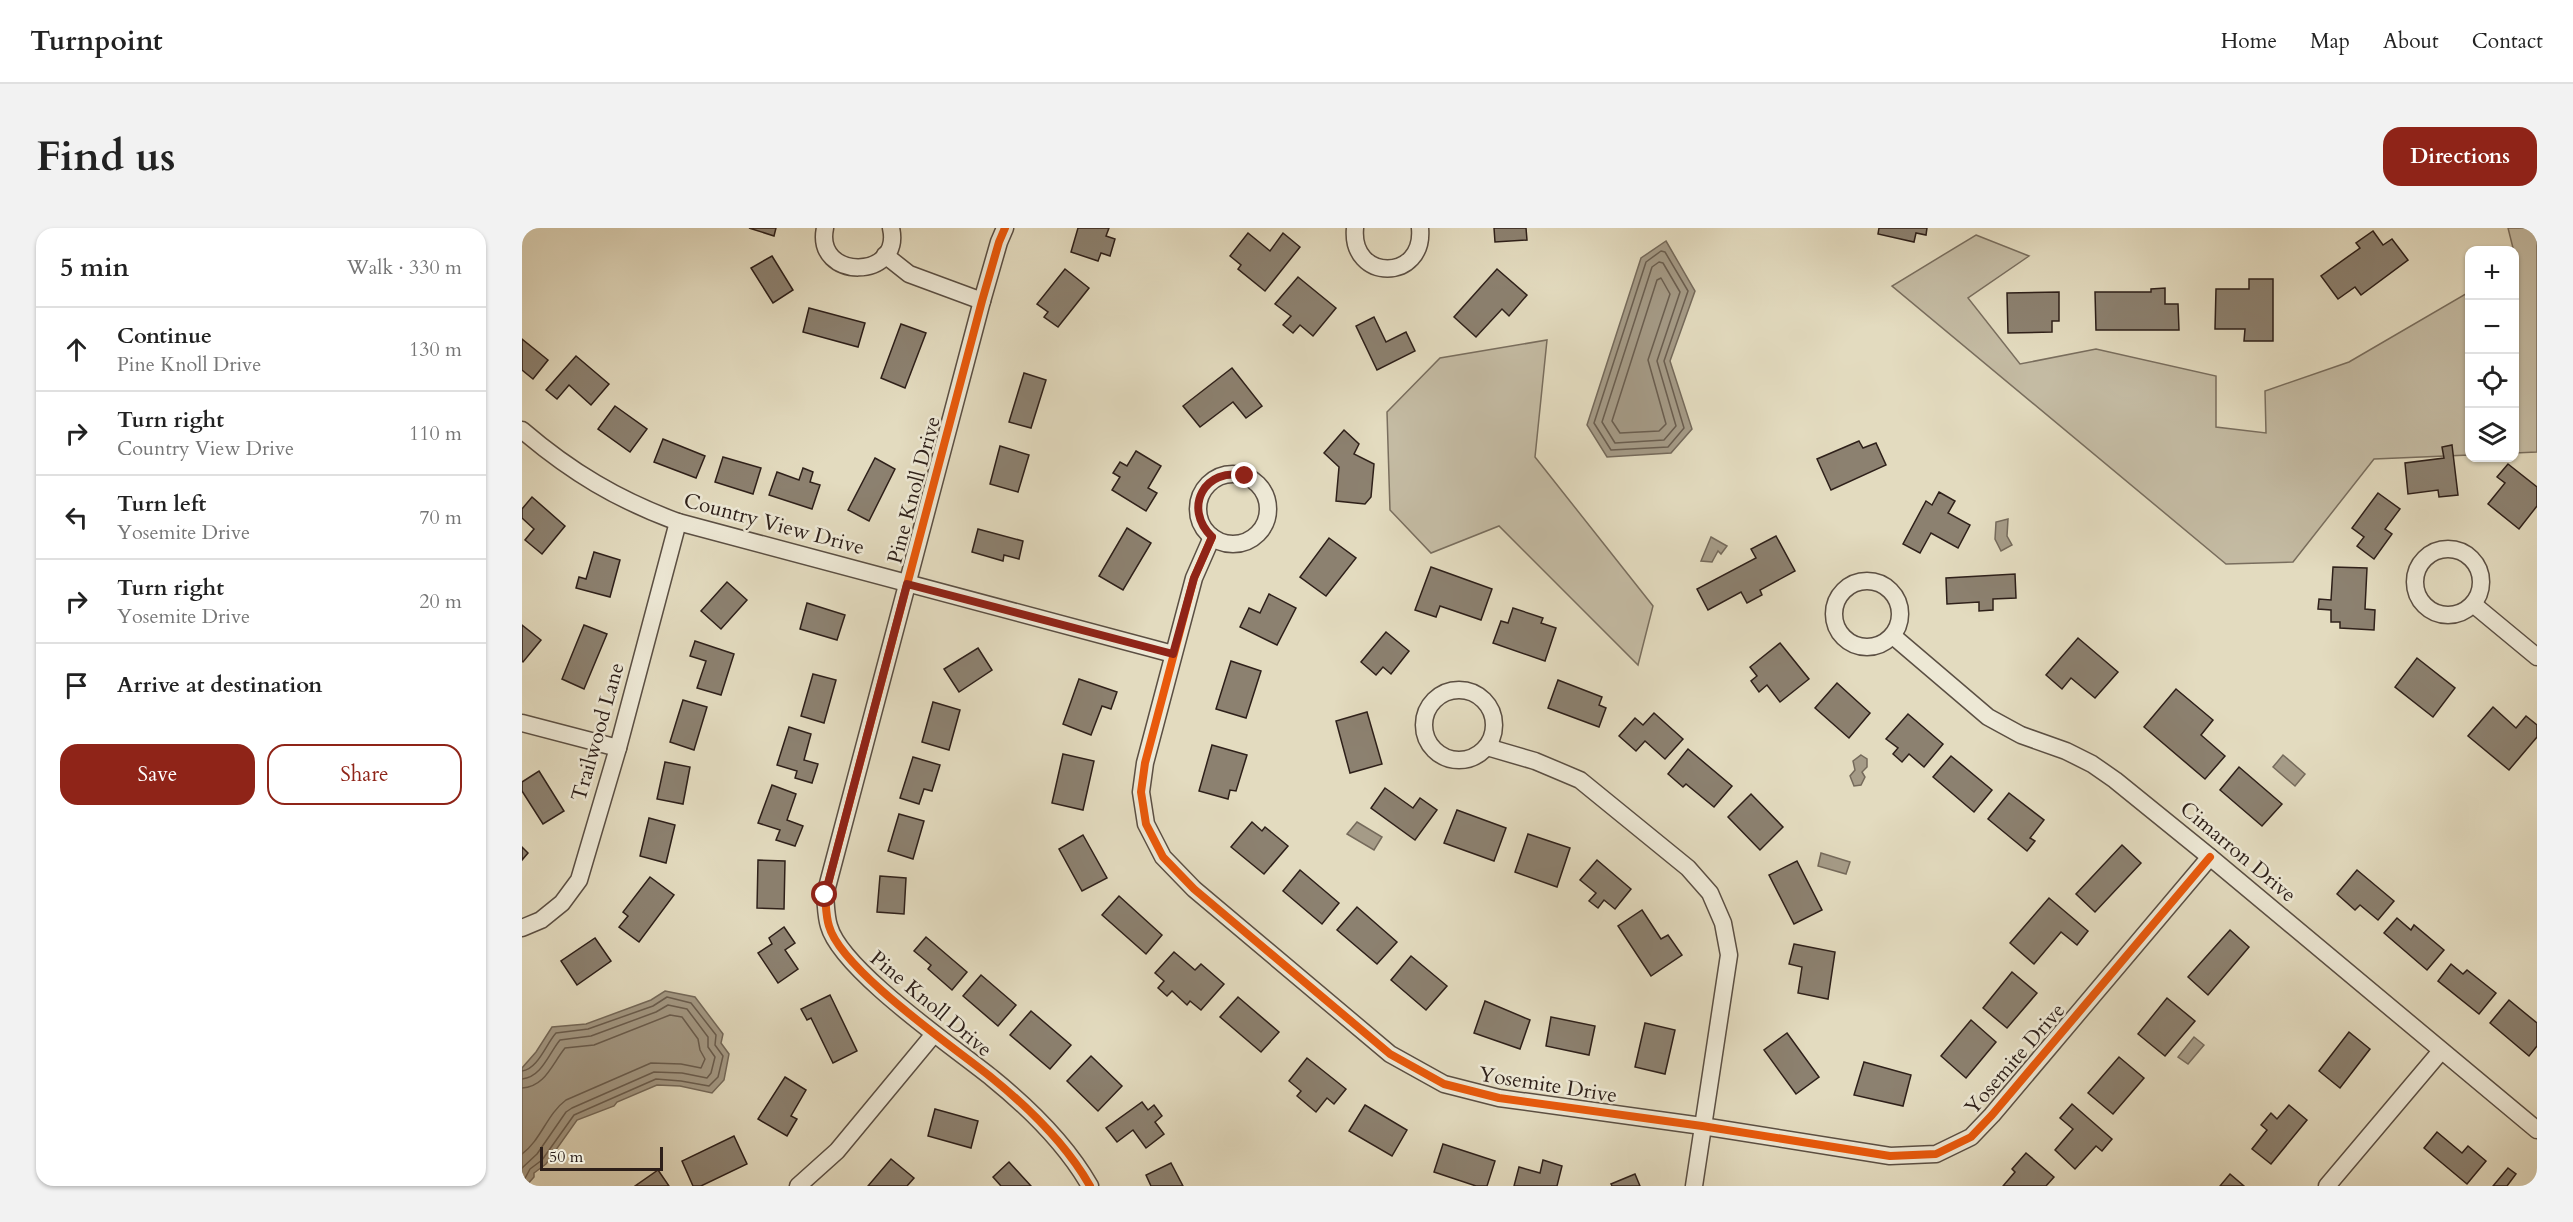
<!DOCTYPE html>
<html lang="en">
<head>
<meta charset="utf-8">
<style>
  :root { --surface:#fff; --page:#f2f2f2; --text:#222; --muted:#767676; --line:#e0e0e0; --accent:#8f2418 }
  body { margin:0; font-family:Cardo,serif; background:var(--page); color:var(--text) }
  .controls { position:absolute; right:18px; top:18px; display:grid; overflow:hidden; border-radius:12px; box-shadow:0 2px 4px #0004 }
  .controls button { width:54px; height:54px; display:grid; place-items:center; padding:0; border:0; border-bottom:2px solid var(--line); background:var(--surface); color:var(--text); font:30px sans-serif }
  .scale { position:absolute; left:18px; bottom:15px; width:123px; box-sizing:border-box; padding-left:6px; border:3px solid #2e201a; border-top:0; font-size:16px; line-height:21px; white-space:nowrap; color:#2e201a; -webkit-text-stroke:4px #ede8d5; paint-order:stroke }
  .stop { position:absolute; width:18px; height:18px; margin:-14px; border:4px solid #8f2418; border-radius:50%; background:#fff }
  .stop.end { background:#8f2418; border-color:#fff; box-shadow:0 2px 6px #0008 }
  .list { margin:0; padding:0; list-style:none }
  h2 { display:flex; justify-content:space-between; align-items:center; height:78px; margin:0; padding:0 24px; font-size:26px }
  h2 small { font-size:20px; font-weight:400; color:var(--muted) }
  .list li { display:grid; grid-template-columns:39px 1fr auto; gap:18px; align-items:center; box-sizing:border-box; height:84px; padding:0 24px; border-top:2px solid var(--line) }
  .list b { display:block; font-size:22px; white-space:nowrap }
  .list p { margin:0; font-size:20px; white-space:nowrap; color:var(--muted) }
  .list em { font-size:20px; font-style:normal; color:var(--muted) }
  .actions { display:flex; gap:12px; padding:18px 24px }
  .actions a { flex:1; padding:14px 0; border:2px solid var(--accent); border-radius:18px; text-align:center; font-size:21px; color:var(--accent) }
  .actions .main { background:var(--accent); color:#fff }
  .icon { flex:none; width:33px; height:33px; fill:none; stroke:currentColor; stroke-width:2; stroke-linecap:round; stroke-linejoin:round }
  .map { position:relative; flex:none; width:2015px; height:958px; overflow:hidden; border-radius:18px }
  header { display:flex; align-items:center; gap:36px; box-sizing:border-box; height:84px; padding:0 30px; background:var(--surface); border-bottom:2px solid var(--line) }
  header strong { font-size:28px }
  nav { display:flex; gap:33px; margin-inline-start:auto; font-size:21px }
  .intro { display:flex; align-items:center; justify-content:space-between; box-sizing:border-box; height:144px; padding:0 36px }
  h1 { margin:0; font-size:42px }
  .button { padding:15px 27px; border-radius:18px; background:var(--accent); color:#fff; font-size:21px; font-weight:700 }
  main { display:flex; gap:36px; padding:0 36px }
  aside { flex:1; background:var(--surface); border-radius:18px; box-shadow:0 2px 4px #0004 }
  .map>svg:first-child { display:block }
  .green { fill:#c4bba3; stroke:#796e5e; stroke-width:1.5 }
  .water { fill:#a59b87; stroke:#756a5b; stroke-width:1.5 }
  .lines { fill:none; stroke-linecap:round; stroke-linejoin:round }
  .shore { stroke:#6a5e50; stroke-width:1.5 }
  .building { fill:#8c8170; stroke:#2e201a; stroke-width:1.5 }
  .street-casing { stroke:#5b4f43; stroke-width:19 }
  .street { stroke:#ede8d5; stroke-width:16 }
  .cycleway-casing { stroke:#ede8d5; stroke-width:11 }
  .cycleway { stroke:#e8590c; stroke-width:8 }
  .route { stroke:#8f2418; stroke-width:8 }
  .labels { text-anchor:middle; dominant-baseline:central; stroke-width:5; stroke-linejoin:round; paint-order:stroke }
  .street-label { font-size:21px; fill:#2e201a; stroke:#ede8d5 }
</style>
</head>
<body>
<header>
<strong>Turnpoint</strong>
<nav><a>Home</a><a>Map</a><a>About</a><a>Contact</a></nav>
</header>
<div class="intro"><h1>Find us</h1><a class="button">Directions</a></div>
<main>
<aside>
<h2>5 min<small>Walk · 330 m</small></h2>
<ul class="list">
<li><svg class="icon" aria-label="ahead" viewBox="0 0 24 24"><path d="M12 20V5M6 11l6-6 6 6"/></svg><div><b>Continue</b><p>Pine Knoll Drive</p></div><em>130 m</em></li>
<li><svg class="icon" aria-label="right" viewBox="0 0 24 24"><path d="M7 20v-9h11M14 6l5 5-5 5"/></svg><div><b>Turn right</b><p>Country View Drive</p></div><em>110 m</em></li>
<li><svg class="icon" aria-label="left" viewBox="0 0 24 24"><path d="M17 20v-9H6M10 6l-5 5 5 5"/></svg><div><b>Turn left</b><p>Yosemite Drive</p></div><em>70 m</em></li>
<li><svg class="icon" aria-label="right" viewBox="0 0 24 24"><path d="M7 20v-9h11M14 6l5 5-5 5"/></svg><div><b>Turn right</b><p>Yosemite Drive</p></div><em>20 m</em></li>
<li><svg class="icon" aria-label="arrive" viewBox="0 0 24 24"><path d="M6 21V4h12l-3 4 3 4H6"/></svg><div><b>Arrive at destination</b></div></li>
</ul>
<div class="actions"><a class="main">Save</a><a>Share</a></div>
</aside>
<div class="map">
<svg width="2015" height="958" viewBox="0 0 2015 958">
  <rect width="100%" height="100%" fill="#e3dbbf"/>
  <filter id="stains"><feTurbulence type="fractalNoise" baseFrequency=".00333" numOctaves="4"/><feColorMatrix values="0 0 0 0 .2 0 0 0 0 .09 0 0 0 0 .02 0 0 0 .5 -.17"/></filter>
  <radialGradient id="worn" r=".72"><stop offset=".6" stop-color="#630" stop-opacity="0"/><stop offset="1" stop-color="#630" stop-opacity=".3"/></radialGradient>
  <g class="green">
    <polygon points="1986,0 2015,0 2015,224 1993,225 1992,38 1995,36"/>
    <polygon points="1454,7 1507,28 1446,70 1498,136 1574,121 1694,148 1694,199 1744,205 1743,163 1827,134 1947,64 1947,227 1852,231 1771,334 1704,336 1370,58"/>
    <polygon points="1025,112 1013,229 1131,378 1116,437 977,298 909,325 868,282 865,184 918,130"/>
  </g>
  <g class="water">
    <polygon points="1144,13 1173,63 1148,133 1170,201 1149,225 1085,229 1065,197 1119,30"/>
    <polygon points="1486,291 1485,308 1490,317 1479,323 1473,311 1474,294"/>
    <polygon points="1189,309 1205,318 1199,326 1196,323 1190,334 1179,333"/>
    <polygon points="1339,527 1345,531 1345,539 1340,544 1343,549 1339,557 1332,558 1328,548 1333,542 1331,533"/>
    <polygon points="1761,527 1783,546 1773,558 1751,539"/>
    <polygon points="835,594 860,609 852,622 825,606"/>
    <polygon points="1299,625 1328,634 1324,646 1296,638"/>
    <polygon points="143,763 173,769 201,806 199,815 207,826 202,852 190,865 158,858 135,857 95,874 92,878 55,892 24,936 12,945 12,949 4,958 0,958 0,840 14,824 30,799 64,796 129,772"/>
    <polygon points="1672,809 1682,817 1666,836 1656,829"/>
  </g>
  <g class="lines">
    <g class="shore">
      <polygon points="1139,23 1143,24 1166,63 1142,133 1162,200 1146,219 1089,222 1072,195 1124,34"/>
      <polygon points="1137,34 1141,35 1158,64 1135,133 1154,198 1142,212 1093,215 1080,194 1130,39"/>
      <polygon points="1139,50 1148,66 1126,132 1144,196 1137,203 1098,205 1090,193 1135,52"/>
      <path d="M0 843C16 841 24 816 34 805L66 801 131 778 145 769 169 775 194 807 193 817 201 828 196 849 187 858 159 853 134 851 52 887 20 932 8 941 0 956"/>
      <path d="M0 851C20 849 27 825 38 812L69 808 134 784 146 777 165 781 186 809V819L193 829 189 845 185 850 160 845 132 844 50 880 44 884 15 926 0 940"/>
      <path d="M0 860C23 859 30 836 43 820L72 817 148 787 160 789 176 811 178 822 183 831 179 840 159 836 129 835 44 872C25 886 19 912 0 926"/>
    </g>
  </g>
  <g class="building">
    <polygon points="227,0 254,0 252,8"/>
    <polygon points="556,0 587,0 584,8 593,11 588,28 579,25 576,33 549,24"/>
    <polygon points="972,0 1004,0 1005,12 973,14"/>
    <polygon points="1357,0 1405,0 1404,7 1394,5 1392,14 1356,6"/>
    <polygon points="1851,3 1861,17 1870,11 1886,32 1839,67 1833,59 1816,71 1799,48 1838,20 1834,15"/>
    <polygon points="726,5 748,23 761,5 778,19 743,63 716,41 719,37 708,28"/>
    <polygon points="250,28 271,62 251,75 229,40"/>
    <polygon points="543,41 567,60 536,99 522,89 526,84 515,76"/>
    <polygon points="975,41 1005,67 987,88 980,81 954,109 932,89"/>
    <polygon points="776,49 814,80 791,108 778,97 771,105 761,97 769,88 753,76"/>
    <polygon points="1727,51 1751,51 1751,113 1722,113 1723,101 1693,101 1694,61 1727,61"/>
    <polygon points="1643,60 1643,76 1656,76 1657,102 1574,102 1573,64 1629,64 1629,61"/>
    <polygon points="1537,64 1537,93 1530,93 1530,104 1486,105 1485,65"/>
    <polygon points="287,80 343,95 336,119 281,104"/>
    <polygon points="852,89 864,114 884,104 893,123 855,142 834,98"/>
    <polygon points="379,96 404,105 383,160 359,150"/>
    <polygon points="0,111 26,132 11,151 0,142"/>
    <polygon points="54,128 87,156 69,177 47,157 35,171 24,162"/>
    <polygon points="710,140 740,178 724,190 711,174 678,199 661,178"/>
    <polygon points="502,145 524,152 509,200 487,194"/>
    <polygon points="93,178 125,201 108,224 76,201"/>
    <polygon points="822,202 837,216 832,226 852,236 849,269 843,276 814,273 817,239 802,225"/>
    <polygon points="141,211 183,228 174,250 132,234"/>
    <polygon points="1337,213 1341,220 1354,215 1364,237 1309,262 1295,231"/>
    <polygon points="1930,217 1936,267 1917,269 1916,262 1886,266 1883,235 1922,230 1920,219"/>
    <polygon points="478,218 507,227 496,264 468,256"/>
    <polygon points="614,223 639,238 626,260 635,265 624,283 590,262 598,249 591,245 598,234 605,238"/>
    <polygon points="201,229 239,240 231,266 193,254"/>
    <polygon points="353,230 373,241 347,293 326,282"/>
    <polygon points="1986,236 2015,259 2015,278 1997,301 1966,276 1983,255 1975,249"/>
    <polygon points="281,240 291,244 288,254 298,257 290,281 247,267 255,244 277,252"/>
    <polygon points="1417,264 1433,273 1426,285 1448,297 1436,320 1409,305 1398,325 1381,316 1404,273 1410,277"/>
    <polygon points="1856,265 1878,281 1863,301 1870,306 1852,331 1835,318 1842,309 1830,300"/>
    <polygon points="10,269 43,298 20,326 3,312 12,301 0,290 0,281"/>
    <polygon points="605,300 629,315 601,362 577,348"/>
    <polygon points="456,301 501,313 497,331 482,327 481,333 450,324"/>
    <polygon points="1254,308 1273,343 1238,362 1240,367 1225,375 1219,364 1186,382 1175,361 1234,330 1229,321"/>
    <polygon points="807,310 834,330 804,368 778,349"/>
    <polygon points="72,324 98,332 88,369 54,360 57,349 64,351"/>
    <polygon points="909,339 970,361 959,392 918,378 914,389 893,382"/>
    <polygon points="1811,339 1845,340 1843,381 1853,382 1852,402 1818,400 1818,394 1809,394 1809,382 1796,381 1797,371 1809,372"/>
    <polygon points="1493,346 1494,370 1471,371 1471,382 1457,383 1457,374 1425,376 1424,350"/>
    <polygon points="205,354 225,372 199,401 179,383"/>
    <polygon points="747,366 774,380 755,417 718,399 727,380 738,385"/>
    <polygon points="285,375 323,387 315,412 278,401"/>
    <polygon points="991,380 1021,390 1019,395 1034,400 1023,433 971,415 979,393 986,395"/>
    <polygon points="0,397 19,412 1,434 0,433"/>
    <polygon points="62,397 85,406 62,461 40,451"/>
    <polygon points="864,404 887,423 869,446 861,439 854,447 839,434"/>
    <polygon points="1556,410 1596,444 1573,470 1549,450 1540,461 1524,447"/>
    <polygon points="173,413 212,426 199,467 175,460 184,433 168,428"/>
    <polygon points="1258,415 1287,451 1258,474 1245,457 1237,464 1229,453 1235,448 1228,439"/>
    <polygon points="456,420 470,442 437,464 422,441"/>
    <polygon points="1895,430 1933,460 1911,489 1873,459"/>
    <polygon points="709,433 739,443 724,490 694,481"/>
    <polygon points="291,446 314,452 302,495 279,488"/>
    <polygon points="557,451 595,464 589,481 580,478 569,507 541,496"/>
    <polygon points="1036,452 1080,469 1077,477 1084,480 1077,499 1026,480"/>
    <polygon points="1315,455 1348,485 1327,510 1293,480"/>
    <polygon points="1654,461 1691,492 1679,507 1703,528 1683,551 1622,499"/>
    <polygon points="161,472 185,479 172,522 148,514"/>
    <polygon points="411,474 438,482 427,522 400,514"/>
    <polygon points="1971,479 1994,500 2004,488 2015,497 2015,509 1987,542 1946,508"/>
    <polygon points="845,484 860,536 828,545 814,493"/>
    <polygon points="1132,485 1161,511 1143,531 1123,513 1114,523 1097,508 1113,490 1121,497"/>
    <polygon points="1386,486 1421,516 1402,539 1387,526 1380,534 1371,526 1376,520 1364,511"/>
    <polygon points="267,499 289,506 282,532 296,536 290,555 273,550 275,543 255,537"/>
    <polygon points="690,517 725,527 714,563 708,562 706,571 677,563"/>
    <polygon points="1166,521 1210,558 1192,579 1164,556 1161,559 1146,546"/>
    <polygon points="541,526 572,533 561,582 530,575"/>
    <polygon points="1429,528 1470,562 1452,584 1411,549"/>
    <polygon points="391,529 418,537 410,563 402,561 397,576 378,570"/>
    <polygon points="143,534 168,539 161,576 135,571"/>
    <polygon points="1717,539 1760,576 1740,598 1698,562"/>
    <polygon points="17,543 42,583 21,596 0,563 0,554"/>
    <polygon points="250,557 274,566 265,592 281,598 273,618 254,612 258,602 236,595"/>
    <polygon points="863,560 891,580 898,570 915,582 893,612 849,580"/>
    <polygon points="1487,565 1522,592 1508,610 1513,613 1505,623 1466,591"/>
    <polygon points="1229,566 1261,599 1238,622 1206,589"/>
    <polygon points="935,582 984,600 972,633 922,615"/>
    <polygon points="377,586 402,593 391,631 366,623"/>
    <polygon points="127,590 153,597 144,635 118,628"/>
    <polygon points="730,594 740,603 743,599 766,618 742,646 709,619"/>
    <polygon points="1006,606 1048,620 1035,659 993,644"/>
    <polygon points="561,607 585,650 560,663 537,621"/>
    <polygon points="1600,617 1619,635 1573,684 1554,666"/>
    <polygon points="0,619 6,625 0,632"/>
    <polygon points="236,632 263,633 262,681 235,680"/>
    <polygon points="1075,632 1109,661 1093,681 1082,672 1076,680 1067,673 1074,665 1058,652"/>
    <polygon points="1275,633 1300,682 1272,696 1247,647"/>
    <polygon points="778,642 817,675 800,696 761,663"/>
    <polygon points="1835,642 1872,673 1856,692 1838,677 1833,682 1815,666"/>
    <polygon points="358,648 384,650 382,686 355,684"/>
    <polygon points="128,649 152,667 117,714 97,699 106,688 101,684"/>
    <polygon points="597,668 640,707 624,726 580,687"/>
    <polygon points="1527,670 1566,703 1555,717 1539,704 1512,736 1488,715"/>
    <polygon points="835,679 875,714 855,736 815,702"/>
    <polygon points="1120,682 1139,711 1146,707 1160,727 1129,748 1096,698"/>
    <polygon points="1875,690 1889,702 1892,697 1922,722 1905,742 1862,705"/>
    <polygon points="262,699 273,715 263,722 276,741 256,755 236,725 250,716 247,710"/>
    <polygon points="1708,702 1727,719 1686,767 1666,749"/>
    <polygon points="404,709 445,744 430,762 406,741 409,737 392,723"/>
    <polygon points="73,710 89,733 55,757 39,733"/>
    <polygon points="1272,716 1313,724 1306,771 1276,765 1280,739 1267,736"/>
    <polygon points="652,724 673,742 679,736 702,756 679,782 668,773 665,777 650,763 645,768 636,760 642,753 633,745"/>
    <polygon points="889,728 925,758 904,782 869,752"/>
    <polygon points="1929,736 1941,746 1945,742 1974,765 1957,786 1916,753"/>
    <polygon points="1490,744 1515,765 1485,800 1461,780"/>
    <polygon points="459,747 494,777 476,798 441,768"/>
    <polygon points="308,767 335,823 311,835 289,790 285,792 279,781"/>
    <polygon points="716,769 757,804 739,824 698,789"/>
    <polygon points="1645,770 1673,793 1643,828 1616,806"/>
    <polygon points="1987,772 2015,795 2015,818 2007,828 1968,795"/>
    <polygon points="963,773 1008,792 998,821 952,805"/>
    <polygon points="509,783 549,817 528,841 488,807"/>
    <polygon points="1029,789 1073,798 1067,827 1024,818"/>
    <polygon points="1449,792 1474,814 1444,850 1419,828"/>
    <polygon points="1123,795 1153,802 1143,846 1113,839"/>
    <polygon points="1827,804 1848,821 1818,860 1797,843"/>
    <polygon points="1265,805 1297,849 1274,866 1242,822"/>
    <polygon points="569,828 600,858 576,883 545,853"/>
    <polygon points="1597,829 1622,850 1591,886 1566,865"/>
    <polygon points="785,830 824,861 812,876 805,870 794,884 775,868 779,863 767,853"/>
    <polygon points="1342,834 1389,847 1381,878 1332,867"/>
    <polygon points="263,849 284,862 269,888 275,891 265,908 236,891"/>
    <polygon points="620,874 626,882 632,877 640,888 633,894 642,906 624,920 611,902 595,914 584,900"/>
    <polygon points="1550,876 1590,911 1580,923 1574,918 1553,941 1533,922 1551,901 1538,890"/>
    <polygon points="843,877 885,902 870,928 827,903"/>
    <polygon points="1767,877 1785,892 1749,936 1730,921 1745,902 1739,897 1749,885 1755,891"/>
    <polygon points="413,881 456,893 449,920 406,908"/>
    <polygon points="1915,904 1940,925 1946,918 1964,933 1945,956 1902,920"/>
    <polygon points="212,908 225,936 179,958 171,958 160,933"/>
    <polygon points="921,916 973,933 965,958 954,958 912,944"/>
    <polygon points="1504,925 1532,949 1524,958 1481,958 1493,944 1490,941"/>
    <polygon points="369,931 392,950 385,958 346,958"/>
    <polygon points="1021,932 1040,938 1035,958 992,958 997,939 1018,945"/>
    <polygon points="487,934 509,958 479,958 471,949"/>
    <polygon points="649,935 661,958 629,958 624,947"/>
    <polygon points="1986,940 1994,946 1985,958 1971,958"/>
    <polygon points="136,942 147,958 113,958"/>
    <polygon points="1113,946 1118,958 1090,958 1089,956"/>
    <polygon points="1708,946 1722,958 1698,958"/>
  </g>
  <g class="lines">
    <defs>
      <g id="street">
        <path d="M303 0C292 53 381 52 369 0"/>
        <path d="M483 0 477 14 460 73 303 667C304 677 304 689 307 698 319 742 433 820 470 850 507 880 544 916 568 958"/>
        <path d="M833 0C828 54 903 54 898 0"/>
        <polyline points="363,27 387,46 460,73"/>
        <path d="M0 202C49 244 96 272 156 294L651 426"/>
        <circle cx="711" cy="281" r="35"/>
        <polyline points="690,309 672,350 623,535 619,564 624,596 641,629 672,661 868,826 922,856 977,870 1180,898 1368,928 1414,926 1449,909 1470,887 1688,629"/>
        <circle cx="1926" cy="354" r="33"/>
        <circle cx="1345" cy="386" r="33"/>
        <polyline points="1951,376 2015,429"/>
        <polyline points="1371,408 1466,489 1499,507 1544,523 1570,536 1593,552 1688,629 2015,902"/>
        <circle cx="937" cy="497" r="35"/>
        <polyline points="0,495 96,520"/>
        <polyline points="965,519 1013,533 1058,552 1166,640 1188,665 1201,695 1207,727 1172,958"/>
        <polyline points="0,700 19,692 40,675 57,652 96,520 156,294"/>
        <polyline points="276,958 315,923 412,806"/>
        <polyline points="1805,958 1919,823"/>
      </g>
    </defs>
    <use href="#street" class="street-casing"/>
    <use href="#street" class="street"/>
    <defs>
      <g id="cycleway">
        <path d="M483 0 477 14 460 73 303 667C304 677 304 689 307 698 319 742 433 820 470 850 507 880 544 916 568 958"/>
        <polyline points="690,309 672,350 623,535 619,564 624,596 641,629 672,661 868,826 922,856 977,870 1180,898 1368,928 1414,926 1449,909 1470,887 1688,629"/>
      </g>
    </defs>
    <use href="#cycleway" class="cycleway-casing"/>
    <use href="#cycleway" class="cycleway"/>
  </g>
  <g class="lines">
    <path class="route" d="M303 667 385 356 651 426 672 350 690 309C660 280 683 238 723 248"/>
  </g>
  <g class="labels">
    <g class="street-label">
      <text transform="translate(392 262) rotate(-75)">Pine Knoll Drive</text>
      <text transform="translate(252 296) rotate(15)">Country View Drive</text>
      <text transform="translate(76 504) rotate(-74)">Trailwood Lane</text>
      <text transform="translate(1716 624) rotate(40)">Cimarron Drive</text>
      <text transform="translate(409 776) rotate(40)">Pine Knoll Drive</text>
      <text transform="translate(1493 831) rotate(-49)">Yosemite Drive</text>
      <text transform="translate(1026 857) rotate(9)">Yosemite Drive</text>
    </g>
  </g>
  <rect width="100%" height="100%" filter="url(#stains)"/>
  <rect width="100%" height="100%" fill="url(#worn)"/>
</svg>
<div class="controls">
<button>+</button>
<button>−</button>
<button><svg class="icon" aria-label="locate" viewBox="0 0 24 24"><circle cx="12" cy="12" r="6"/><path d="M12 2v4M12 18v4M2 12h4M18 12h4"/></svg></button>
<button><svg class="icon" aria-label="layers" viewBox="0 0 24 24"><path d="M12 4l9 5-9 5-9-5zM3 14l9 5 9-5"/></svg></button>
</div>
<div class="scale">50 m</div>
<div class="stop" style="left:303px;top:667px"></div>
<div class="stop end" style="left:723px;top:248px"></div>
</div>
</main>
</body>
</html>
